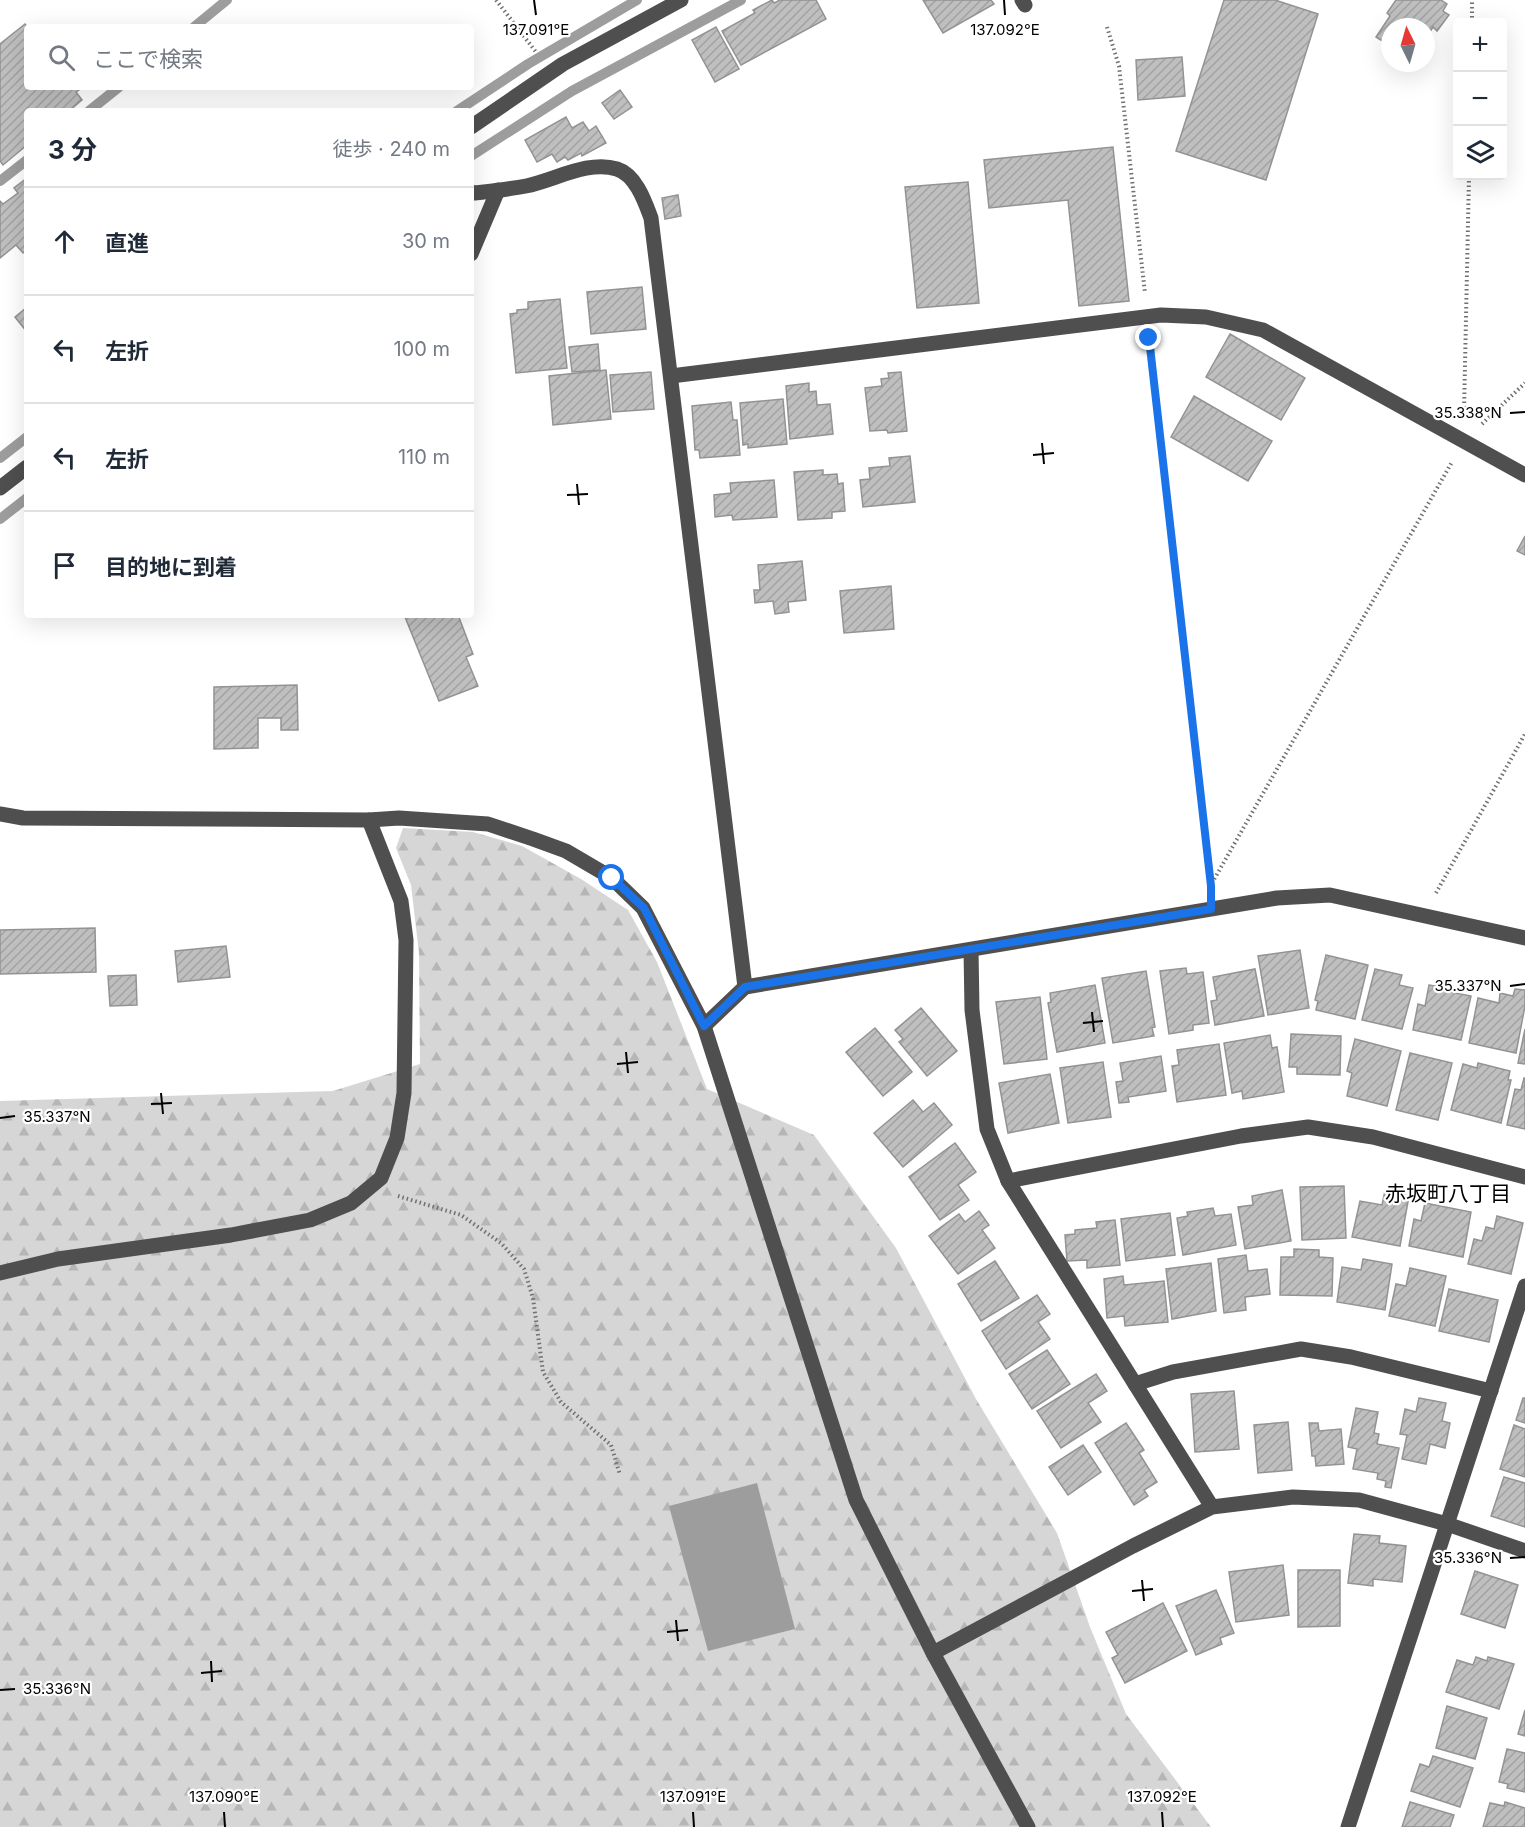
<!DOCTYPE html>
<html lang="ja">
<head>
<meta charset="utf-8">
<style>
  :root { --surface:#fff; --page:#f2f2f3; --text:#1f2937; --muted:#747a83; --line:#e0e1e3 }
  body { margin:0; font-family:Inter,"Noto Sans JP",sans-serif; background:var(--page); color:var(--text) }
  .controls { position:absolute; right:18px; top:18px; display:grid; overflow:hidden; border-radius:6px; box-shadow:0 6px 24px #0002 }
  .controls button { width:54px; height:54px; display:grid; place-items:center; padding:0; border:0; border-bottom:2px solid var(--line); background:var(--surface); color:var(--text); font:30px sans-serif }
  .compass { position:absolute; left:1381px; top:18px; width:54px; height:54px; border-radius:50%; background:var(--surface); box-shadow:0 6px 24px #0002; rotate:355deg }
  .stop { position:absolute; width:18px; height:18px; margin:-14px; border:4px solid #1a73e8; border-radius:50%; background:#fff }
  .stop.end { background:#1a73e8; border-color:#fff; box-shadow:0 2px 6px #0008 }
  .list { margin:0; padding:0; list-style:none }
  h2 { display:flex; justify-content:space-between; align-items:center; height:78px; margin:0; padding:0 24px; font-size:26px }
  h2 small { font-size:20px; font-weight:400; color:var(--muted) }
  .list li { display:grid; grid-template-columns:39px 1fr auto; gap:18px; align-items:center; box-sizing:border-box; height:108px; padding:0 24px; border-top:2px solid var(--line) }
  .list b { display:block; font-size:22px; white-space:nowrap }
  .list em { font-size:20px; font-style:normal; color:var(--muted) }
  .icon { flex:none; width:33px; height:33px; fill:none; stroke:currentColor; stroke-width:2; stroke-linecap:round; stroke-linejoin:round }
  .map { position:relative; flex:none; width:1525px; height:1827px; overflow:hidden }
  .search { position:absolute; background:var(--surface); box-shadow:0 6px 24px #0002; left:24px; top:24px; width:450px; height:66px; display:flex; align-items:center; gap:15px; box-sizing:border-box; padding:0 21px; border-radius:6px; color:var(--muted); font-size:22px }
  .panel { position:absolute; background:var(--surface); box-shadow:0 6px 24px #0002; left:24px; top:108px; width:450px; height:510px; border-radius:6px }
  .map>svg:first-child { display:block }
  .forest { fill:url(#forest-firs) }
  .water { fill:#9d9d9d }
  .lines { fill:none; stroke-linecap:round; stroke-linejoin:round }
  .stream { stroke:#9d9d9d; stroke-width:10 }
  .building { fill:url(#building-hatch); stroke:#939393; stroke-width:1.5 }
  .path { stroke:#717171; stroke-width:4; stroke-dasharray:1.5 3; stroke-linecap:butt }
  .minor { stroke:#4f4f4f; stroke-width:15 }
  .route { stroke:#1a73e8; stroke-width:8 }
  .ticks { fill:none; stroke:#000; stroke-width:2 }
  .labels { text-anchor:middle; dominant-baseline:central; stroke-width:4.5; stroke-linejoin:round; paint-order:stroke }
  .neighbourhood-label { font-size:21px; fill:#000; stroke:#fff }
  .ticks-label { font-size:15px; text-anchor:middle; fill:#000; stroke:#fff; stroke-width:4.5; stroke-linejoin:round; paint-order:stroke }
</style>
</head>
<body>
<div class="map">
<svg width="1525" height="1827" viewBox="0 0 1525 1827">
  <defs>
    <pattern id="forest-firs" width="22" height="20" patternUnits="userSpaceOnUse" patternTransform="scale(1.5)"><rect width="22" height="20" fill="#d6d6d6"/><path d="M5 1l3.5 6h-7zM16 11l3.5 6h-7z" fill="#b6b6b6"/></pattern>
    <pattern id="building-hatch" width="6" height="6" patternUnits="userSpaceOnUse" patternTransform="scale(1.5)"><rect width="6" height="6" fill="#bfbfbf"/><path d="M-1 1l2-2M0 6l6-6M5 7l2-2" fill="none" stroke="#a2a2a2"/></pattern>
  </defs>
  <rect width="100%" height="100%" fill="#fff"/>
  <polygon class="forest" points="403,828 473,832 522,846 581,879 628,910 657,962 707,1089 814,1135 896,1248 976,1399 1057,1533 1090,1627 1126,1714 1211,1827 0,1827 0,1101 333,1091 420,1064 419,953 411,885 396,848"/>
  <polygon class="water" points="757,1483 795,1629 708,1651 669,1506"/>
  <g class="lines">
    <g class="stream">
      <polyline points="194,27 227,0"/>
      <polyline points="89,111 119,87"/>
      <polyline points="457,111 528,64 637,0"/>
      <polyline points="471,156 572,91 741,0"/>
      <polyline points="0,181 27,160"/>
      <polyline points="0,458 27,437"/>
      <polyline points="0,519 27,498"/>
    </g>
  </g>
  <g class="building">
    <polygon points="772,0 774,3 780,0 816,0 826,19 741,65 722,31 755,13 753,10"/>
    <polygon points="923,0 991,0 994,4 943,33"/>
    <polygon points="1224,0 1275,0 1318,14 1266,180 1176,151"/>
    <polygon points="1396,0 1441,0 1447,4 1443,11 1449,15 1437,31 1433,27 1426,38 1426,27 1390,27 1390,46 1376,37 1390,16 1387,13"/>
    <polygon points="25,24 27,27 27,87 76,87 79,90 76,92 82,100 69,111 27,111 27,145 3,165 0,161 0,44"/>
    <polygon points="716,27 739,69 715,82 692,40"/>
    <polygon points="1182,57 1185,96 1138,100 1136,60"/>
    <polygon points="620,90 632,107 614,119 602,103"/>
    <polygon points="566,117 572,128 583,122 589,131 596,126 606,143 582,156 581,153 568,160 565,157 557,162 552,154 537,162 525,140"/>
    <polygon points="1113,147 1129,301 1079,306 1068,200 989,208 984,160"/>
    <polygon points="27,178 27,249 23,253 16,245 0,258 0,201 3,204 18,193 14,188"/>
    <polygon points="968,182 979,303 917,308 905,187"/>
    <polygon points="678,195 681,216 665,219 662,198"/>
    <polygon points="642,287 646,329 591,334 587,292"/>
    <polygon points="560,299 567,368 516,373 510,314 517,313 517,310 528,309 528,302"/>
    <polygon points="27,307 27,332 15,317"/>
    <polygon points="1230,334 1305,378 1281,420 1206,377"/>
    <polygon points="598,344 600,370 572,372 569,347"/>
    <polygon points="606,370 611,419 553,425 549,376"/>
    <polygon points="651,372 654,409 613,412 610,375"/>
    <polygon points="901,372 907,431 888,433 887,430 870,431 865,388 882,386 881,379 889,378 888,373"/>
    <polygon points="809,383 809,392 816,391 817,405 830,404 833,434 790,439 786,386"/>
    <polygon points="1194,396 1272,441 1248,481 1171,437"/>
    <polygon points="783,399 787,444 748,448 748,444 743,445 740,403"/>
    <polygon points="731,402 733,420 737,420 740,455 700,458 699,450 695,450 692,406"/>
    <polygon points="910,456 915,502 863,507 860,480 870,479 869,468 890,466 889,458"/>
    <polygon points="823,470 823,475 837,474 838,484 843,483 845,511 832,512 832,518 798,520 794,472"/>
    <polygon points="774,480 777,517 733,520 732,515 715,517 714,495 731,493 730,483"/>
    <polygon points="1525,536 1525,555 1517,551"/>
    <polygon points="802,561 806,600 788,602 789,612 775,614 773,601 755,603 754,590 760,590 758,565"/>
    <polygon points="891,586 894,629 844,633 840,591"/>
    <polygon points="411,615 458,615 473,654 466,657 478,686 439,701 405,617"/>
    <polygon points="297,685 298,730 281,730 281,718 258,718 258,748 214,749 214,687"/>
    <polygon points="95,928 96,972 0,974 0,930"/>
    <polygon points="226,946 230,977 178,982 175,951"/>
    <polygon points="1300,950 1309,1008 1268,1015 1258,956"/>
    <polygon points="1326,955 1368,965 1355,1019 1316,1010 1318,1001 1315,1000"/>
    <polygon points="1186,968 1187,974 1203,972 1209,1023 1193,1025 1193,1030 1169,1034 1160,971"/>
    <polygon points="1255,969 1264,1016 1215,1025 1211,1001 1217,1000 1213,977"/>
    <polygon points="1375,969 1402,975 1399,985 1413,988 1402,1029 1362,1020"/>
    <polygon points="1146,971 1155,1027 1152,1028 1154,1036 1113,1043 1102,978"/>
    <polygon points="136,975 137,1005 110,1006 108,976"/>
    <polygon points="1095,985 1105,1043 1057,1052 1048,1003 1051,1002 1050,993"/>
    <polygon points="1429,985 1446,988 1445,991 1471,996 1461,1040 1413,1030 1418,1004 1425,1006"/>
    <polygon points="1515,989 1525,990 1525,1006 1516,1053 1469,1043 1478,998 1499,1003 1500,993 1513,996"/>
    <polygon points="1040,997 1047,1059 1004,1064 996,1002"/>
    <polygon points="921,1008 957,1051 927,1076 899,1042 903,1039 895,1030"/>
    <polygon points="875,1028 912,1072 883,1096 846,1052"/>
    <polygon points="1525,1029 1525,1064 1518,1063"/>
    <polygon points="1291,1034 1341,1036 1340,1075 1297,1074 1297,1067 1289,1067"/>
    <polygon points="1270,1035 1272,1048 1277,1047 1284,1092 1243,1099 1242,1091 1232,1093 1224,1043"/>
    <polygon points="1355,1039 1401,1051 1387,1106 1347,1096 1352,1073 1347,1071"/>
    <polygon points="1219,1044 1226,1095 1177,1102 1172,1066 1179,1065 1177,1050"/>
    <polygon points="1410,1053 1452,1063 1438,1120 1396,1110"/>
    <polygon points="1161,1056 1166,1091 1128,1097 1129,1102 1119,1103 1116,1082 1123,1081 1120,1063"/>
    <polygon points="1103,1062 1111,1117 1068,1123 1060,1068"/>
    <polygon points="1478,1063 1510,1071 1508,1080 1511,1080 1501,1123 1451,1110 1463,1064 1477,1068"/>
    <polygon points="1050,1074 1059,1123 1008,1133 999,1083"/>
    <polygon points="1524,1078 1525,1078 1525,1129 1507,1125 1515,1089 1521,1090"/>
    <polygon points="913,1100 923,1112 934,1103 952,1125 903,1167 874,1133"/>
    <polygon points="955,1143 976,1172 958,1185 969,1200 940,1220 909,1177"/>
    <polygon points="1344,1186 1346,1238 1302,1240 1300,1187"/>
    <polygon points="1282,1190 1291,1241 1245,1249 1238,1207 1253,1205 1252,1196"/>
    <polygon points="1385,1191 1409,1196 1400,1246 1352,1237 1360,1201 1382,1205"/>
    <polygon points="1425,1203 1471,1212 1463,1257 1409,1246 1414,1219 1421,1221"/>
    <polygon points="1213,1208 1215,1216 1231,1214 1236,1245 1183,1255 1177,1218 1188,1216 1187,1212"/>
    <polygon points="979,1211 989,1225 982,1230 995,1248 958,1274 929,1236 959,1214 965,1222"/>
    <polygon points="1170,1213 1175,1255 1126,1261 1121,1219"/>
    <polygon points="1497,1216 1523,1223 1511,1274 1468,1264 1474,1239 1482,1241 1486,1227 1494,1229"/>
    <polygon points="1115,1220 1120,1265 1087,1268 1087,1260 1067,1261 1065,1235 1075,1234 1075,1230 1097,1228 1096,1222"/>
    <polygon points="1294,1249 1319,1250 1319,1257 1333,1258 1332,1296 1280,1295 1281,1257 1294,1257"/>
    <polygon points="1246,1255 1248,1271 1267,1269 1270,1294 1245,1297 1246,1310 1224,1313 1218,1259"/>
    <polygon points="1363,1259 1392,1264 1385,1310 1337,1302 1342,1267 1361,1270"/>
    <polygon points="995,1261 1019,1298 981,1321 958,1284"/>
    <polygon points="1211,1263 1216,1311 1172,1319 1166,1269"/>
    <polygon points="1410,1268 1446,1276 1435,1326 1389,1316 1396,1284 1406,1286"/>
    <polygon points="1123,1276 1124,1285 1164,1281 1168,1322 1125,1326 1124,1316 1107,1318 1104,1279"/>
    <polygon points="1449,1289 1498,1300 1489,1342 1439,1331"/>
    <polygon points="1037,1295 1050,1314 1038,1322 1050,1339 1006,1369 982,1331"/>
    <polygon points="1047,1350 1070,1384 1032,1409 1009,1374"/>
    <polygon points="1096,1374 1107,1391 1088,1403 1101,1422 1061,1448 1037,1411"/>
    <polygon points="1234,1391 1239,1449 1195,1452 1191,1394"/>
    <polygon points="1419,1398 1446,1403 1442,1421 1450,1423 1445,1448 1430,1444 1426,1464 1402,1459 1407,1435 1400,1434 1405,1409 1416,1412"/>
    <polygon points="1523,1398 1525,1398 1525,1423 1516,1420"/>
    <polygon points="1356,1408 1378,1412 1374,1433 1379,1434 1377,1444 1399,1448 1391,1488 1385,1487 1386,1481 1377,1479 1378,1473 1353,1469 1357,1449 1348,1447"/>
    <polygon points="1288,1422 1292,1470 1258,1473 1254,1425"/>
    <polygon points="1126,1423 1144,1450 1139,1453 1157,1482 1144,1490 1148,1496 1134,1505 1095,1443"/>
    <polygon points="1309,1423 1318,1423 1319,1431 1341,1429 1344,1464 1316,1466 1315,1456 1312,1456"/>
    <polygon points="1514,1425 1525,1429 1525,1477 1500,1469"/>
    <polygon points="1083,1445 1101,1472 1068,1495 1049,1467"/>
    <polygon points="1504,1477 1525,1483 1525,1527 1491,1516"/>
    <polygon points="1354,1534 1380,1536 1379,1543 1406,1546 1402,1582 1373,1579 1373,1586 1348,1583"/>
    <polygon points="1283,1565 1289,1615 1236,1622 1229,1572"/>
    <polygon points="1298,1570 1340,1570 1340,1626 1298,1627"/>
    <polygon points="1475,1571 1518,1585 1505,1628 1461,1614"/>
    <polygon points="1216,1590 1234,1633 1220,1638 1222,1644 1196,1655 1176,1606"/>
    <polygon points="1163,1603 1187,1651 1125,1683 1112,1658 1118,1655 1106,1632"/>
    <polygon points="1476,1657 1487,1661 1488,1657 1514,1664 1499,1709 1446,1692 1457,1660 1473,1665"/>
    <polygon points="1447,1706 1487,1718 1475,1759 1436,1748"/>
    <polygon points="1525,1710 1525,1736 1518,1734"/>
    <polygon points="1507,1749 1525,1753 1525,1792 1507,1788 1508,1784 1499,1782"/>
    <polygon points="1433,1756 1473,1768 1460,1807 1411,1791 1420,1764 1429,1767"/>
    <polygon points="1410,1802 1454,1815 1450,1827 1402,1827"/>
    <polygon points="1505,1802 1525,1808 1525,1827 1483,1827 1490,1803 1504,1806"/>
  </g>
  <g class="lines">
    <g class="path">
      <polyline points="496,0 536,52"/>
      <polyline points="1472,22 1472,0"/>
      <polyline points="1107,27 1119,66 1145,293"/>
      <polyline points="1150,341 1211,886"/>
      <polyline points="1464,412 1469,176"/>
      <polyline points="1482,424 1525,383"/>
      <polyline points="1212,883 1452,462"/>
      <polyline points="1436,893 1525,734"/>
      <polyline points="398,1196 461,1215 501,1243 524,1269 533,1298 543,1372 561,1402 611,1445 620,1475"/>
    </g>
    <g class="minor">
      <polyline points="1022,0 1025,5"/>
      <polyline points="471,127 563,64 681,0"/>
      <path d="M471 192 475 193C492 191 510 189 526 186 555 180 588 160 617 169 636 175 645 202 651 218L745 987"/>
      <polyline points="471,254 498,190"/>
      <polyline points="671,376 1161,315 1206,317 1263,330 1525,475"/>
      <polyline points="0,488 27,467"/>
      <polyline points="0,814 23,818 369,820 399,818 488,824 533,839 566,851 612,878 643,908 704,1026 856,1500 933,1653 1028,1827"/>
      <polyline points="971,950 972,1010 987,1129 1008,1181 1212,1507"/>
      <polyline points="704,1026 745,987 1277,898 1330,895 1525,938"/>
      <polyline points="1008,1181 1241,1136 1308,1127 1373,1137 1525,1177"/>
      <polyline points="0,1273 58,1259 231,1235 310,1220 351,1203 381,1178 397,1138 404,1093 406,940 401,901 369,820"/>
      <polyline points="1135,1384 1173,1372 1301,1349 1351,1357 1491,1391"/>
      <polyline points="933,1653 1133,1546 1212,1507 1293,1497 1359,1500 1447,1524 1525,1551"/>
      <polyline points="1348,1827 1525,1286"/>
    </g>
  </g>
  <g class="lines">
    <polyline class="route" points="612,878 644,908 704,1026 745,987 1211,909 1211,886 1149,338"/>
  </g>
  <path class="ticks" d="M534 0 536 15M1004 0 1005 15M1510 413 1525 412M1042 443 1044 464M1033 455 1054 453M577 484 579 505M567 495 588 494M1510 986 1525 984M1092 1012 1094 1032M1083 1023 1103 1021M626 1052 628 1073M617 1064 638 1062M161 1093 163 1114M151 1104 172 1103M0 1118 15 1116M1510 1558 1525 1557M1142 1580 1144 1601M1132 1591 1153 1589M676 1620 678 1641M667 1632 688 1630M211 1661 212 1682M201 1673 222 1671M0 1690 15 1689M224 1812 225 1827M693 1812 694 1827M1162 1812 1163 1827"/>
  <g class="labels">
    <g class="neighbourhood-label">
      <text x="1448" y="1193">赤坂町八丁目</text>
    </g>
  </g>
  <g class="ticks-label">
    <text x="536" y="35">137.091°E</text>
    <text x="1005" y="35">137.092°E</text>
    <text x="1468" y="418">35.338°N</text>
    <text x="1468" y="991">35.337°N</text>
    <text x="57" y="1122">35.337°N</text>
    <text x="1468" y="1563">35.336°N</text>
    <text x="57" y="1694">35.336°N</text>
    <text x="224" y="1802">137.090°E</text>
    <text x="693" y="1802">137.091°E</text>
    <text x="1162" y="1802">137.092°E</text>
  </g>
</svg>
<div class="controls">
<button>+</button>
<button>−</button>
<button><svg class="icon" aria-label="layers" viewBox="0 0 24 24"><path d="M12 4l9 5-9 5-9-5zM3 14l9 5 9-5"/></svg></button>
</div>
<svg class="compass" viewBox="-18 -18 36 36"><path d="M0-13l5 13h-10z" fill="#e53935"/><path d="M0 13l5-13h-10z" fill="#747a83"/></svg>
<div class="stop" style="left:612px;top:878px"></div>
<div class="stop end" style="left:1149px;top:338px"></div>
<div class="search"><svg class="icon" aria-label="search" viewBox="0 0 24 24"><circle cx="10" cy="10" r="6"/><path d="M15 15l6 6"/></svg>ここで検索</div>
<section class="panel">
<h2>3 分<small>徒歩 · 240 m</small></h2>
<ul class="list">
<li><svg class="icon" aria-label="ahead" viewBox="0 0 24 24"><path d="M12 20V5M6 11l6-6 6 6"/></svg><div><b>直進</b></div><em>30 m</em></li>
<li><svg class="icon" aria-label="left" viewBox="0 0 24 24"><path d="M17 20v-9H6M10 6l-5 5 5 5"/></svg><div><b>左折</b></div><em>100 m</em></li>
<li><svg class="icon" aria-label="left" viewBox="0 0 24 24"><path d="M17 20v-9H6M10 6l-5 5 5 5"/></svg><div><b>左折</b></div><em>110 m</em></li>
<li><svg class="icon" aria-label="arrive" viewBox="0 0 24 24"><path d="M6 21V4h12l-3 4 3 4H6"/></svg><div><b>目的地に到着</b></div></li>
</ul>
</section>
</div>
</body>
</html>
